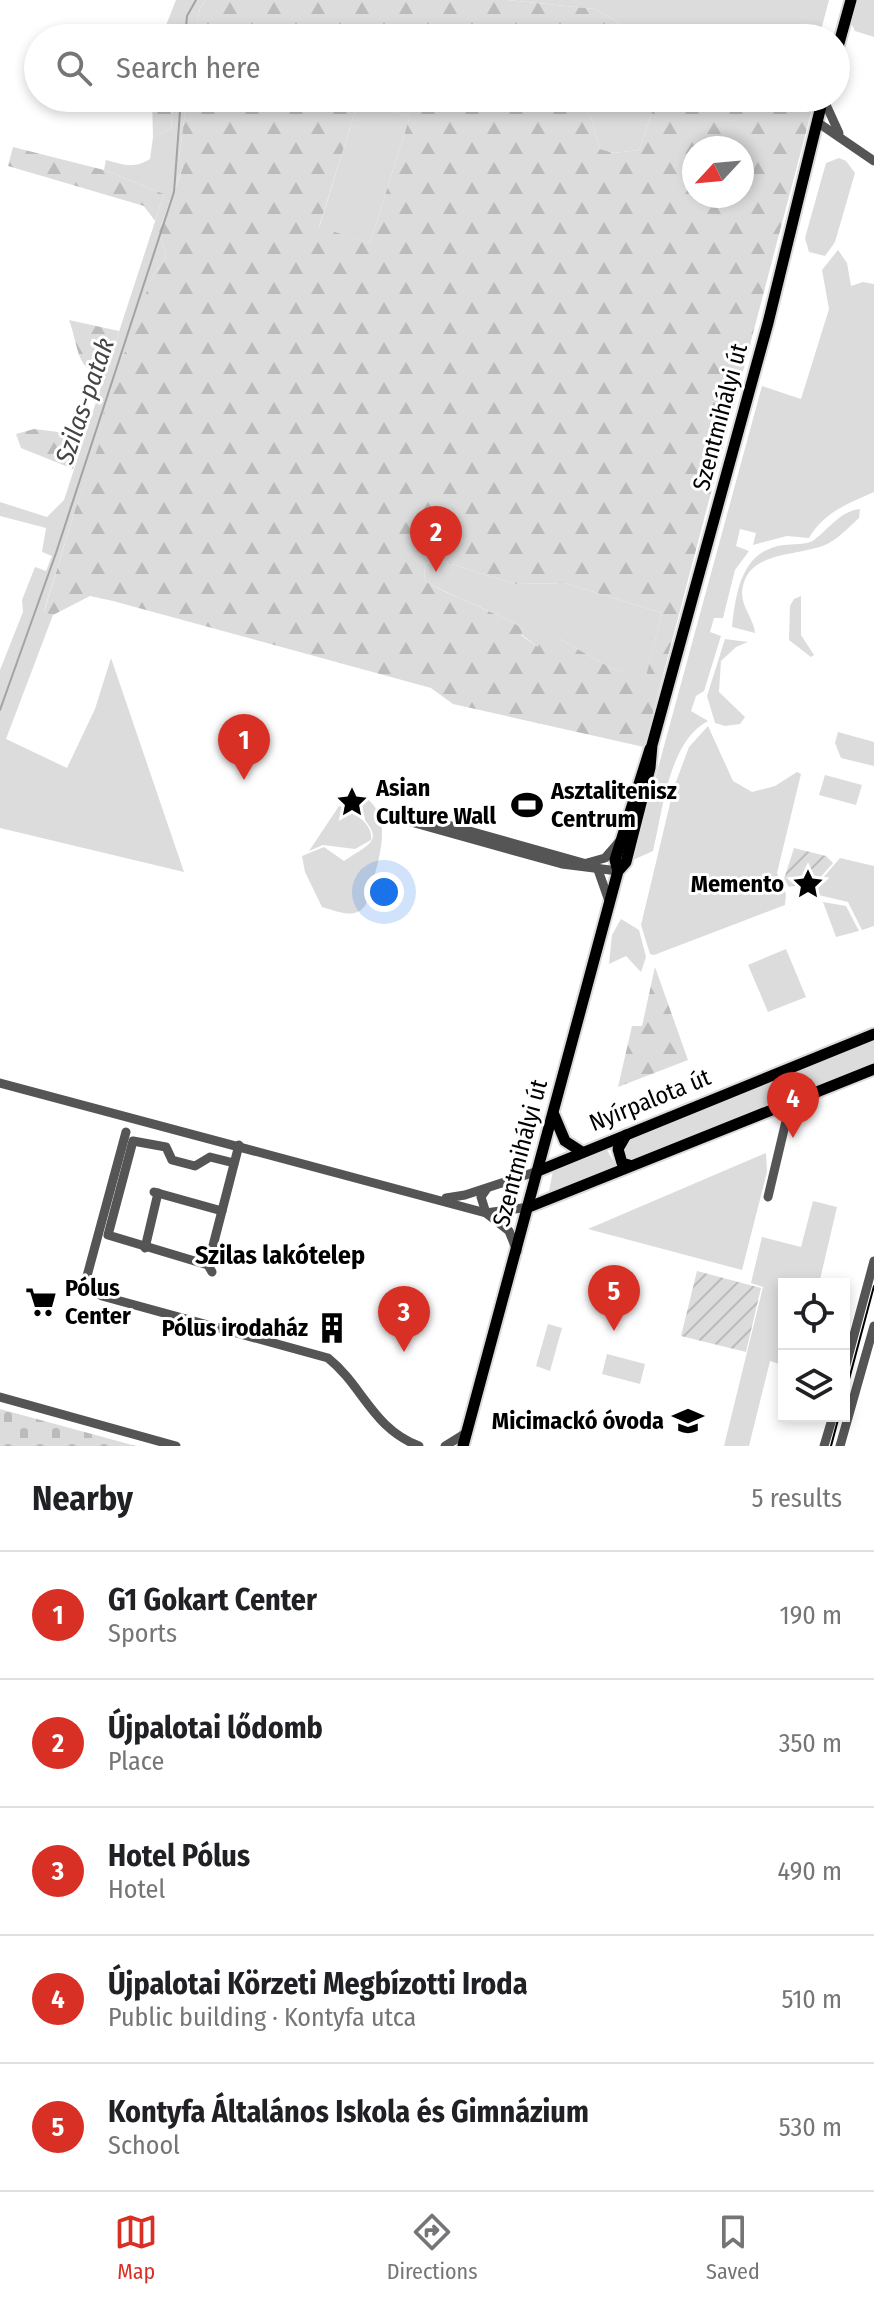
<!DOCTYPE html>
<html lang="en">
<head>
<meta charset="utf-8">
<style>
  :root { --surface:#fff; --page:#f2f2f2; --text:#202124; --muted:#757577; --line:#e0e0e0; --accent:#d93025 }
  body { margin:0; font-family:"Fira Sans Condensed",sans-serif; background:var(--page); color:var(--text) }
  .controls { position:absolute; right:24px; bottom:24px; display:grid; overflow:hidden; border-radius:0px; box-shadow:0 4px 12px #0003 }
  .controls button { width:72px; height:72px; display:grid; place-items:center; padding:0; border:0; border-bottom:2px solid var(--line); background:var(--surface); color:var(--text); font:40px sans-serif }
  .compass { position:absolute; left:682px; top:136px; width:72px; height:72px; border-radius:50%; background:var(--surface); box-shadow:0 4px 12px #0003; rotate:244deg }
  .you { position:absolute; left:384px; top:892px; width:28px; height:28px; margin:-20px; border:6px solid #fff; border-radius:50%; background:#1a73e8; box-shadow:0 0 0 12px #1a73e833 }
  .badge { display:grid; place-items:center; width:52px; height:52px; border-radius:50%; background:var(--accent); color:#fff; font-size:26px; font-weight:700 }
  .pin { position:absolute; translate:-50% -66px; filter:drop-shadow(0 2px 4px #0008) }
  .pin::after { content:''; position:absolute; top:42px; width:28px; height:24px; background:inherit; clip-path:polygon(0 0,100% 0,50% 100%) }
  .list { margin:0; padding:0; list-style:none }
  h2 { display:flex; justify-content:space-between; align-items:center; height:104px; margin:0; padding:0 32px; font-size:34px }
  h2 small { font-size:26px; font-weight:400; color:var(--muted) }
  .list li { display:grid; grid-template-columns:52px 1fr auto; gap:24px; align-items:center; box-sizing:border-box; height:128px; padding:0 32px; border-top:2px solid var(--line) }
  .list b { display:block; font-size:30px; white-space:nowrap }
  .list p { margin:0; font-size:26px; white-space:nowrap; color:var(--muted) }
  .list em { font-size:26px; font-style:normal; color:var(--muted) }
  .icon { flex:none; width:44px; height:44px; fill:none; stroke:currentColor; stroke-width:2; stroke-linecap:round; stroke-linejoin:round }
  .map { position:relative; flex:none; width:874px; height:1446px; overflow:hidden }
  .search { position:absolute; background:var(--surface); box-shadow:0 4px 12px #0003; left:24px; right:24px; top:24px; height:88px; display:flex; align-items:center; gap:20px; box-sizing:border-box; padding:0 28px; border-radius:44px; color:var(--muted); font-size:30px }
  .sheet { height:744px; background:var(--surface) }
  nav { display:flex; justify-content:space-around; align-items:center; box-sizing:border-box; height:112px; border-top:2px solid var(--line); background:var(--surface); font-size:22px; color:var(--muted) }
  nav a { display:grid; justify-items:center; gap:4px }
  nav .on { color:var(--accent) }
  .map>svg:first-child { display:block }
  .green { fill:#dcdcdc }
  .forest { fill:url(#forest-firs); fill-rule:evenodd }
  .cemetery { fill:url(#cemetery-stones) }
  .garden { fill:url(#garden-furrows) }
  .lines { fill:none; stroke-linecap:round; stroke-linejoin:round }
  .stream { stroke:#a3a3a3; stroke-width:2 }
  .major-casing { stroke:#dbdbdb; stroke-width:15 }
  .minor { stroke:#555; stroke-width:9 }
  .major { stroke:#000; stroke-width:11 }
  .tram { stroke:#000; stroke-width:2 }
  .labels { text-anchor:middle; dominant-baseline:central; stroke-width:6; stroke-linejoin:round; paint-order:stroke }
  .street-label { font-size:24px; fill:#000; stroke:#fff }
  .poi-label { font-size:24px; font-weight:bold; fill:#000; stroke:#fff; text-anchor:start }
  .water-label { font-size:26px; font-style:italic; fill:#444; stroke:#fff }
  .neighbourhood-label { font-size:26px; font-weight:bold; fill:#000; stroke:#fff }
</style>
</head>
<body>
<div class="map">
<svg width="874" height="1446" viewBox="0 0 874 1446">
  <defs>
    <pattern id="forest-firs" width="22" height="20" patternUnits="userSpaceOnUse" patternTransform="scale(2)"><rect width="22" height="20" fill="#dcdcdc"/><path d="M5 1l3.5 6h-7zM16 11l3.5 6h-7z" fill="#bbb"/></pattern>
    <pattern id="cemetery-stones" width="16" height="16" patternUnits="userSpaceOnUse" patternTransform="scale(2)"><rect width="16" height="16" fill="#dcdcdc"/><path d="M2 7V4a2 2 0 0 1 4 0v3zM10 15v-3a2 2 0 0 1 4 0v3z" fill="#bbb"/></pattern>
    <pattern id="garden-furrows" width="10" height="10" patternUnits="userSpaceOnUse" patternTransform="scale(2)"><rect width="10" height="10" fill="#dcdcdc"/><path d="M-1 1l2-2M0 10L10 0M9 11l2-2" fill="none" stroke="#bbb"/></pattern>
  </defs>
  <rect width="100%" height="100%" fill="#fff"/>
  <g class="green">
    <polygon points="176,0 206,0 200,8 194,38 161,38"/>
    <polygon points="507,0 829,0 819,38 750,38 626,27 595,9"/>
    <polygon points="856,0 874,0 874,37 855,31 850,21"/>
    <path d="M174 98H187L179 158 183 166 159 231 166 256 151 279 133 344 122 356 109 420 75 510 44 611 53 615 6 739 67 768 95 709 111 658 184 872 0 828V670L23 612 22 600 35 567 46 571 52 556 42 552 46 528 0 516V502L47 517 64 500 164 194 104 170 106 160C124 165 134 169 150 159L153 137 171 129Z"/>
    <polygon points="568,98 657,98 639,150 614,153 600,149 591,117"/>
    <polygon points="376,108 410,116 370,243 319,228 355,112"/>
    <polygon points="839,158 846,161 855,173 835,242 825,256 809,252 805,238 826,163"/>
    <path d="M838 250 847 263 851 286 863 282 874 284V492C849 503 824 512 809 538L787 536 753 545 756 533 740 529 736 546 749 551 735 570 723 618H714L710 632 721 636 704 691 696 696 691 711 708 721C668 742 663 811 653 851L633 860 762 386 801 399 829 309 822 270Z"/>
    <path d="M860 509 859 518C850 526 840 537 829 543 803 557 751 549 743 586 738 604 754 618 755 633L732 627C736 591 742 550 784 545 792 544 808 545 814 540 829 529 840 511 860 509Z"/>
    <path d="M436 559 515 584 565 583 662 613 646 677 613 669 560 639 538 647 521 634 524 629C492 610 457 599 425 581L424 565Z"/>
    <polygon points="801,596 801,635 814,655 811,657 789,640 790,606 794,599"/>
    <polygon points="725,639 748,642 736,647 721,661 719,692 745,717 740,724 725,726 715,723 707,696"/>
    <polygon points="708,726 733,781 752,792 775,786 797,772 801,774 777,873 786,894 785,905 654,955 650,954 641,925 674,787 689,747"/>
    <polygon points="838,732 874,742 874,766 841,758 835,743"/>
    <polygon points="825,775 862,785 856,805 819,795"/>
    <path d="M356 793C402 810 375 871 366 904 356 921 337 911 322 907L305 872 302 856 324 847 344 861C375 841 385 840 354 808L358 799 351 795 343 802Z"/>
    <path d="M339 806C353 811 374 824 371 840L355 849 323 845 309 851Z"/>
    <polygon points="840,858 874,866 874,926 862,930 848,902 810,893"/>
    <polygon points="823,902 846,906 859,931 836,937"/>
    <polygon points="621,919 639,930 646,957 641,972 626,956 609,964 612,935"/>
    <polygon points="786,949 806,997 768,1012 748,965"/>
    <polygon points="874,1038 874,1062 631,1160 621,1153 623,1140"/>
    <polygon points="606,1149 618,1168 548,1196 553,1171"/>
    <polygon points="766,1153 767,1172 742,1270 588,1229"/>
    <polygon points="813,1201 837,1207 819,1284 784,1284 784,1381 780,1380 783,1365 770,1361 749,1446 724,1446 763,1287 751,1283 762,1237 801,1247"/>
    <polygon points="548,1324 562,1328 550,1371 536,1366"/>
    <polygon points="607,1354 645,1364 640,1384 602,1374"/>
  </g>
  <g class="forest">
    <polygon points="206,0 507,0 595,9 626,27 750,38 608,38 604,31 584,26 580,38 194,38 200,8"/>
    <polygon points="152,98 174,98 171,129 153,137"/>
    <path d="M187 98H568L591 117 600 149 614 153 639 150 657 98H815L644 747 453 704 431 688 113 601 90 596 53 615 44 612 75 510 108 420 103 415 122 356 132 344V334L151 279 166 256 159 231 183 167 179 158ZM376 108 410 116 370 243 319 227 355 112ZM694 148H742V196H694ZM436 559 515 584 565 583 662 613 646 676 613 669 560 639 542 638 538 647 521 635 524 629C492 610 458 600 425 581L424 565Z"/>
    <polygon points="13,147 104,170 164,194 155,221 144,206 8,166"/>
    <path d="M69 320 119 331 106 375C75 372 79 346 69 320Z"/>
    <polygon points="34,429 58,432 81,444 73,469 21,448 16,434"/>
    <polygon points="655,967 688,1060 618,1087 632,1026 642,1026"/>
  </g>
  <polygon class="cemetery" points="0,1409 136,1446 0,1446"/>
  <g class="garden">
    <polygon points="794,848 826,856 833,863 818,880 789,887 784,879"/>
    <polygon points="697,1271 761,1288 746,1352 681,1336"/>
  </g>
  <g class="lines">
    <g class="stream">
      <polyline points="185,38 187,16 196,0"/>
      <polyline points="0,710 56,553 174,192 181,98"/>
    </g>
    <defs>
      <g id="major">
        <polyline points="836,54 851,0"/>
        <polyline points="618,871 615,860 650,749"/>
        <polyline points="554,1115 565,1141 582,1152"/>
        <polyline points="626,1135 618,1149 622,1163 629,1165"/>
        <polyline points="538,1171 874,1034"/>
        <polyline points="529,1207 874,1069"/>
        <polyline points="463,1446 618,871 626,862 650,768 652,745 768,323 823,98"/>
      </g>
    </defs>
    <use href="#major" class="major-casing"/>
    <g class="minor">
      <polyline points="823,98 839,133"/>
      <polyline points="817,122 874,161"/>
      <polyline points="416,816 594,866"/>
      <polyline points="411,822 562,864 618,871"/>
      <polyline points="587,863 605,858 619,842"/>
      <polyline points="597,867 609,901"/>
      <polyline points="0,1083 486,1213 529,1207"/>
      <path d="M126 1132 87 1276 90 1288 102 1296 328 1358C363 1386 372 1428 419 1446"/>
      <polyline points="486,1190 481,1197 486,1213 509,1231 517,1251"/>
      <polyline points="154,1192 222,1211"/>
      <polyline points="768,1197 791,1100"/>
      <polyline points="446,1198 465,1195 538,1171"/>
      <polyline points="145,1248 158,1193"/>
      <polyline points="208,1265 108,1235 133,1141 166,1147 172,1160 195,1166 210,1157 234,1163"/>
      <polyline points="212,1272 208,1265 239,1145"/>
      <polyline points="844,1372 874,1261"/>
      <polyline points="0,1397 176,1446"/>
      <polyline points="445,1446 466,1433"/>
      <polyline points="824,1446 833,1416"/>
      <polyline points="840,1446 874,1326"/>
    </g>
    <use href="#major" class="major"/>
    <g class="tram">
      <polyline points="844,1398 874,1286"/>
      <polyline points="831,1446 839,1416"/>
    </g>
  </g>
  <defs>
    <symbol id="sight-bare" viewBox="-9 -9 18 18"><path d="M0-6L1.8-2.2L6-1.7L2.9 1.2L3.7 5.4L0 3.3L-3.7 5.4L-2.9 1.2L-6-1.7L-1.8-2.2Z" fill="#000" stroke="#fff" stroke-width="2.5" paint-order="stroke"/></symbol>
    <symbol id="stadium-bare" viewBox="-9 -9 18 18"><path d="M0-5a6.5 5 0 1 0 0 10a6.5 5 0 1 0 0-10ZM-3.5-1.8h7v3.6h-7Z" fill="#000" stroke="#fff" stroke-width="2.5" paint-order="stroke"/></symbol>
    <symbol id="supermarket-bare" viewBox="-9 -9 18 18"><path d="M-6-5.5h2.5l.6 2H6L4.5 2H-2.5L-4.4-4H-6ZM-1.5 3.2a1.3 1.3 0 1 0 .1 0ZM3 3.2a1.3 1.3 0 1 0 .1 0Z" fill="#000" stroke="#fff" stroke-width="2.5" paint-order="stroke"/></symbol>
    <symbol id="building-bare" viewBox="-9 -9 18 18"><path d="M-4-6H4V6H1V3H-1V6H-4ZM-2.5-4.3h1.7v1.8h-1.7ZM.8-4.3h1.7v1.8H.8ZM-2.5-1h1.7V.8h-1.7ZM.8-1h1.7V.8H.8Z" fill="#000" stroke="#fff" stroke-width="2.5" paint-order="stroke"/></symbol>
    <symbol id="school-bare" viewBox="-9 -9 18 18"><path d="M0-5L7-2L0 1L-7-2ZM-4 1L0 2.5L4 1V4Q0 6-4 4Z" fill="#000" stroke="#fff" stroke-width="2.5" paint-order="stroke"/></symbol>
  </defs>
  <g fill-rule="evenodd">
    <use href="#sight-bare" x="330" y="780" width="44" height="44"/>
    <use href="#stadium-bare" x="505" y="783" width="44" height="44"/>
    <use href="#sight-bare" x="786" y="862" width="44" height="44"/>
    <use href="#supermarket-bare" x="19" y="1280" width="44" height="44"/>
    <use href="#building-bare" x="310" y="1306" width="44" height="44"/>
    <use href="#school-bare" x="666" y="1399" width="44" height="44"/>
  </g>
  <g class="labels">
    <g class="street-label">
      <text transform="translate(720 417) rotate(-75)">Szentmihályi út</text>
      <text transform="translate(650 1100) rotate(-22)">Nyírpalota út</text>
      <text transform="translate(520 1153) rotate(-75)">Szentmihályi út</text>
    </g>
    <g class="poi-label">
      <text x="376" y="788">Asian<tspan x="376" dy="28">Culture Wall</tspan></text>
      <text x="551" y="791">Asztalitenisz<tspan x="551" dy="28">Centrum</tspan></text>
      <text x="784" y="884" text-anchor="end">Memento</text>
      <text x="65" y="1288">Pólus<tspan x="65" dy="28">Center</tspan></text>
      <text x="308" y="1328" text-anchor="end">Pólus irodaház</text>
      <text x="664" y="1421" text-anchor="end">Micimackó óvoda</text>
    </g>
    <g class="water-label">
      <text transform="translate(85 401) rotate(-71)">Szilas-patak</text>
    </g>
    <g class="neighbourhood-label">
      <text x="280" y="1255">Szilas lakótelep</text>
    </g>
  </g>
</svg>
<div class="controls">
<button><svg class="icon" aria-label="locate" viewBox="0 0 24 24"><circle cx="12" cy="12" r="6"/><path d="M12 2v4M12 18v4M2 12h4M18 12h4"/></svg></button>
<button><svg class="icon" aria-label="layers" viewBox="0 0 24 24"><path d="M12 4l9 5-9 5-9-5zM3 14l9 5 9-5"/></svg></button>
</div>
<svg class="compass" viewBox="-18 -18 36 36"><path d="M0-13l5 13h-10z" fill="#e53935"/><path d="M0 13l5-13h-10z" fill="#757577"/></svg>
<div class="you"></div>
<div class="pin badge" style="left:244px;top:780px">1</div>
<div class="pin badge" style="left:436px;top:572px">2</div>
<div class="pin badge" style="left:404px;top:1352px">3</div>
<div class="pin badge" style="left:793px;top:1138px">4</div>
<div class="pin badge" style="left:614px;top:1331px">5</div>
<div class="search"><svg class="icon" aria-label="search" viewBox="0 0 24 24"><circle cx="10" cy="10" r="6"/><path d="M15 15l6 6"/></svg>Search here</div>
</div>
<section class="sheet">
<h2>Nearby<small>5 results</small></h2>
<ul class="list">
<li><span class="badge">1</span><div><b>G1 Gokart Center</b><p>Sports</p></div><em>190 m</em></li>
<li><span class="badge">2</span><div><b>Újpalotai lődomb</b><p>Place</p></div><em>350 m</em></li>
<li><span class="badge">3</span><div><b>Hotel Pólus</b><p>Hotel</p></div><em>490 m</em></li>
<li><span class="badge">4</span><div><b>Újpalotai Körzeti Megbízotti Iroda</b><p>Public building · Kontyfa utca</p></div><em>510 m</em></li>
<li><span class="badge">5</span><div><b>Kontyfa Általános Iskola és Gimnázium</b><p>School</p></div><em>530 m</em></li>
</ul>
</section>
<nav>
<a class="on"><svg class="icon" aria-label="map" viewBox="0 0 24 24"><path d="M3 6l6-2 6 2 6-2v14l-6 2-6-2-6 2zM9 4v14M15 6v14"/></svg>Map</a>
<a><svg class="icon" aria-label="directions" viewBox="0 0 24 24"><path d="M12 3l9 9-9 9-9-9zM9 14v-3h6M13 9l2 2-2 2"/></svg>Directions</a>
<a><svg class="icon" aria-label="saved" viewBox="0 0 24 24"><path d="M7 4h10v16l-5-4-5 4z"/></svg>Saved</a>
</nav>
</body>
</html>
